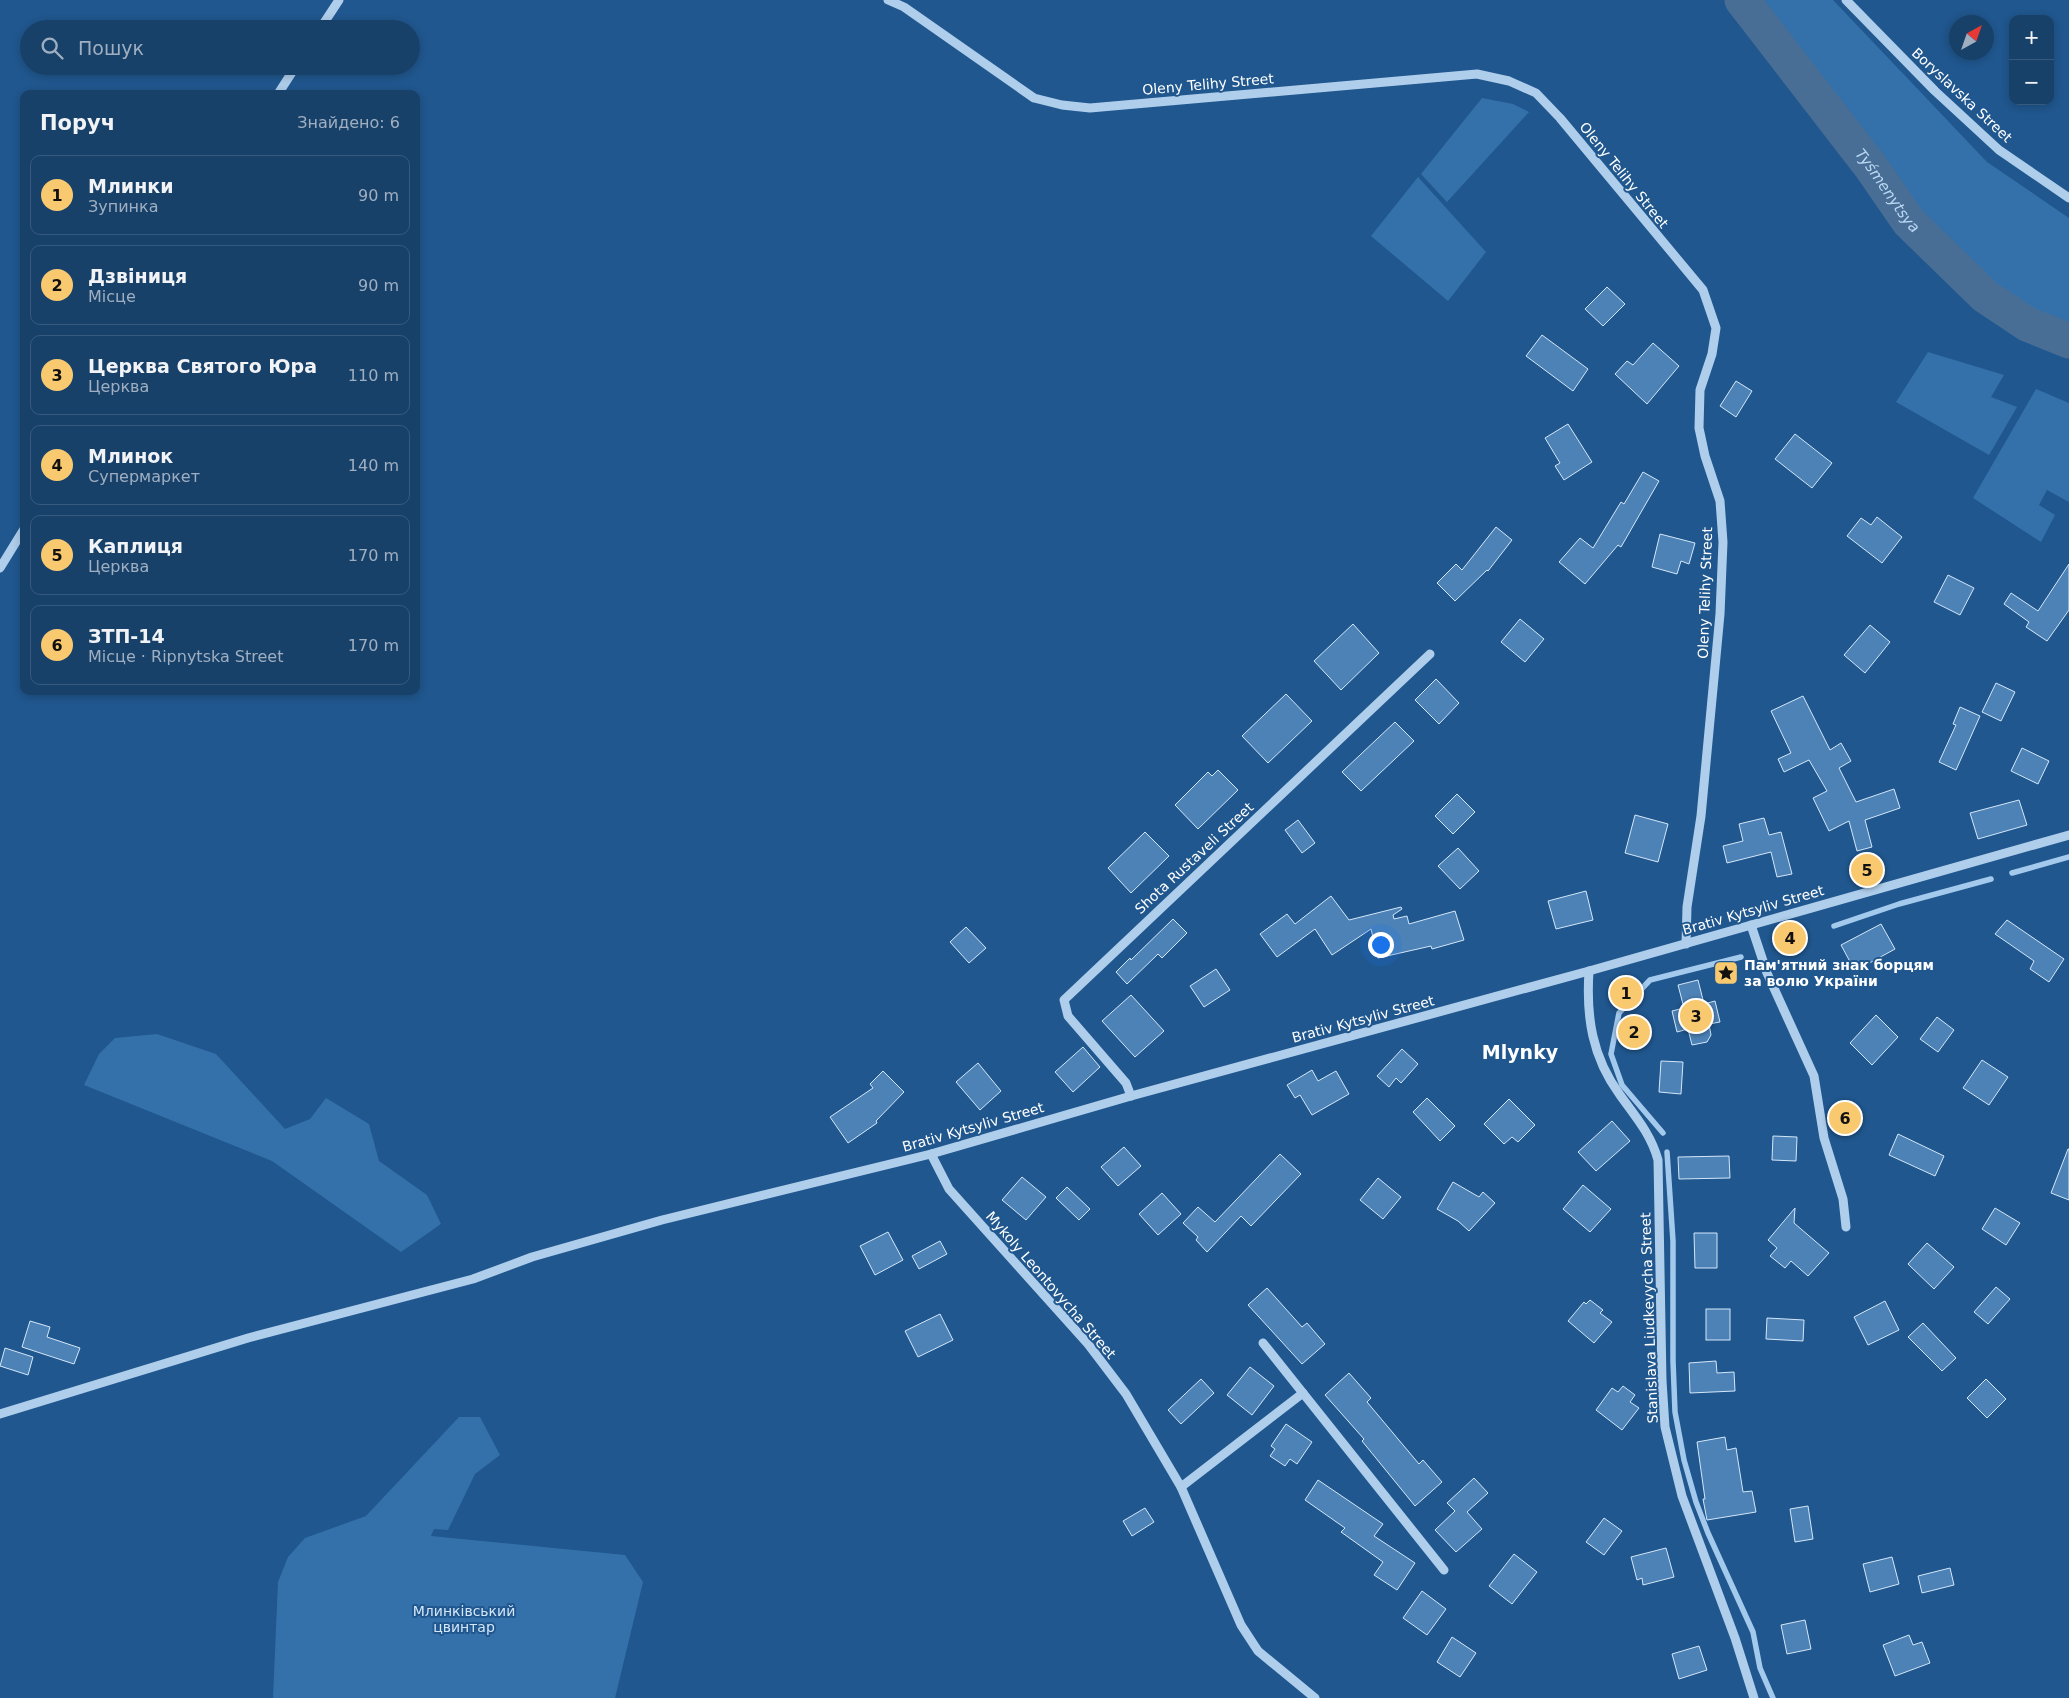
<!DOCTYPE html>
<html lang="uk">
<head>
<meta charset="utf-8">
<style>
  :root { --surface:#18416a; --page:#254c72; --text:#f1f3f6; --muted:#9fafc1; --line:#365a7e; --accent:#f9c970 }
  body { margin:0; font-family:"DejaVu Sans",sans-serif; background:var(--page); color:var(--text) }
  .controls { position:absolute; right:15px; top:15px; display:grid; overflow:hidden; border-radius:10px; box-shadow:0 2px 8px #0003 }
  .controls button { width:45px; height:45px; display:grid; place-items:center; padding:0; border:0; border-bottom:1px solid var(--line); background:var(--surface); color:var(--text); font:25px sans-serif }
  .compass { position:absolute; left:1949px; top:15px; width:45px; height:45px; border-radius:50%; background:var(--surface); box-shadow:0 2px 8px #0003; rotate:40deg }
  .you { position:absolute; left:1380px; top:944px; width:18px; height:18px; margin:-12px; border:4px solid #fff; border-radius:50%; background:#1a73e8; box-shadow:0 0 0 8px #1a73e833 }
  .badge { display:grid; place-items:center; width:32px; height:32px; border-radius:50%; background:var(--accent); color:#111; font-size:16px; font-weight:700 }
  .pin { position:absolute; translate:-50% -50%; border:2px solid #fff; box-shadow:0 1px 5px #0006 }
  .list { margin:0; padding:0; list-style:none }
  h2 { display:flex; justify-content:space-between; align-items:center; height:65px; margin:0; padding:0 20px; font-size:21px }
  h2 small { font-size:16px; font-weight:400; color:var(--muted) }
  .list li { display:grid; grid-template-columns:32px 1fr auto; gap:15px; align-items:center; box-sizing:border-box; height:80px; margin:0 10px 10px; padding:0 10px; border:1px solid var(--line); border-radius:10px }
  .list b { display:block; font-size:19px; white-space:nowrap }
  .list p { margin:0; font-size:16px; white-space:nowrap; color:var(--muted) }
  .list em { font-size:16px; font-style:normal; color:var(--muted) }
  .icon { flex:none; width:28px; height:28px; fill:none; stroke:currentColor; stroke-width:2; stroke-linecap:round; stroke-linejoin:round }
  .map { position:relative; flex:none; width:2069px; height:1698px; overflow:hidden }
  .search { position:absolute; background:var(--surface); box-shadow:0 2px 8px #0003; left:20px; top:20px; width:400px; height:55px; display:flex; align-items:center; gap:12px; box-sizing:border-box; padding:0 18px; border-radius:28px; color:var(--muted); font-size:19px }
  .panel { position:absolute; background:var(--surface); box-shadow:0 2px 8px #0003; left:20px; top:90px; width:400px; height:605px; border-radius:10px }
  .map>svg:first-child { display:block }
  .green { fill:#3471ab }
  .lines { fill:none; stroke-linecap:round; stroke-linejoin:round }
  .stream { stroke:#a3caed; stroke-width:5.5 }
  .river { stroke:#486e95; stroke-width:35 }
  .building { fill:#4d82b7; stroke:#d4e7f9 }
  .minor { stroke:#afceec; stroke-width:9 }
  .labels { text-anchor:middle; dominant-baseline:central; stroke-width:4; stroke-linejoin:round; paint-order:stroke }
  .street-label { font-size:14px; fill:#fff; stroke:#20578e }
  .poi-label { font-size:14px; font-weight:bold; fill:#fff; stroke:#20578e; text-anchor:start }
  .park-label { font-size:14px; fill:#d4e7f9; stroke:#20578e }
  .water-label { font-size:15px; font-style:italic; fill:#bbd8f3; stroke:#20578e }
  .district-label { font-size:19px; font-weight:bold; fill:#fff; stroke:#20578e }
</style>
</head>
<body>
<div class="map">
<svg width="2069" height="1698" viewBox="0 0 2069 1698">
  <rect width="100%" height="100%" fill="#20578e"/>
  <g class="green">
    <polygon points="1754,0 1833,0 1987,162 2069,218 2069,327 2031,312 1990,286 1922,215"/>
    <polygon points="1482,98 1513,104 1529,112 1447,202 1421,174"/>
    <polygon points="1418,177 1486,252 1448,301 1371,236"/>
    <polygon points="1928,352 2004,375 1991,397 2017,407 1989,455 1896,402"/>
    <polygon points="2036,389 2069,403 2069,502 2047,490 2039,505 2055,515 2041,542 1973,498"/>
    <polygon points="157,1034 216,1054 285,1129 310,1119 326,1098 369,1124 379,1161 427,1195 441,1224 401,1252 272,1161 84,1085 99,1054 115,1038"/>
    <polygon points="459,1417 480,1417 500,1455 475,1474 448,1530 434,1529 431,1536 625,1555 643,1582 615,1698 273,1698 278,1582 288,1557 305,1538 366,1516"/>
  </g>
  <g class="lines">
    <g class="stream">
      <polyline points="2012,873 2069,857"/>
      <polyline points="1834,926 1899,904 1991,879"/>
      <polyline points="1663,1133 1622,1085 1611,1054 1619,1013 1650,980 1741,957"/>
      <polyline points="1667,1152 1673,1241 1673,1361 1675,1412 1684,1460 1696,1502 1708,1533 1753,1632 1760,1668 1773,1698"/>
    </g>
    <path class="river" id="s1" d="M1742 0 1871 167 1909 222 1985 296 2027 324 2069 341"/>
  </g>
  <g class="building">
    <polygon points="1607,287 1625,304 1603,326 1585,309"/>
    <polygon points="1542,335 1588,369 1573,391 1526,356"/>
    <polygon points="1653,343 1679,366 1647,404 1615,374 1627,361 1633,365"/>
    <polygon points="1736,381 1752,391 1736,417 1720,406"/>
    <polygon points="1568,424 1592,462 1564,480 1555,466 1560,463 1545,438"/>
    <polygon points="1795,434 1832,463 1812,488 1775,459"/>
    <polygon points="1643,472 1659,481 1621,547 1618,545 1585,584 1559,562 1580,538 1593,548 1621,502 1624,504"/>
    <polygon points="1877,517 1902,537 1882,563 1847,536 1861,518 1871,525"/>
    <polygon points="1496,527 1512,540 1488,571 1487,570 1455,601 1437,583 1456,564 1462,570"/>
    <polygon points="1660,534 1695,543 1689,564 1681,561 1677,574 1652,567"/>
    <polygon points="2069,564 2069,610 2047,641 2026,627 2029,622 2004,604 2011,593 2038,611"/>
    <polygon points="1948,575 1974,588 1960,615 1934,602"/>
    <polygon points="1520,619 1544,639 1525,662 1501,642"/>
    <polygon points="1353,624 1379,653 1341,690 1314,661"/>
    <polygon points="1870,625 1890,642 1865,673 1844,655"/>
    <polygon points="1436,679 1459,703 1439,724 1415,700"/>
    <polygon points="1996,683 2015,692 2001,721 1982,712"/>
    <polygon points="1286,694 1312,721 1268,763 1242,736"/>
    <polygon points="1803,696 1830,750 1841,743 1851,761 1839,768 1856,802 1894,789 1900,808 1865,820 1872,847 1857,851 1849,821 1829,831 1813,798 1827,791 1809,760 1784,772 1778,759 1791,753 1771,711"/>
    <polygon points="1960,707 1980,716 1956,770 1939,762 1956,725 1953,724"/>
    <polygon points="1395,722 1414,741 1361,791 1342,772"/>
    <polygon points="2022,748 2049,761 2038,784 2011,771"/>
    <polygon points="1218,770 1238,790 1198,829 1175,805 1208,772 1212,776"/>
    <polygon points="1457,794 1475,812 1453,834 1435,816"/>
    <polygon points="2019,800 2027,825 1978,839 1970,813"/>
    <polygon points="1635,815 1668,824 1658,862 1625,853"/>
    <polygon points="1764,818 1769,835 1781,832 1792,874 1777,877 1771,852 1727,863 1723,846 1743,841 1739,824"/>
    <polygon points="1298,820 1315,843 1302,853 1285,830"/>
    <polygon points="1145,832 1169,856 1131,893 1108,868"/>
    <polygon points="1458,848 1479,871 1460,889 1438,866"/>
    <polygon points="1586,891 1593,920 1556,929 1548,901"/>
    <polygon points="1331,896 1349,920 1401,907 1402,909 1393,915 1394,919 1407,916 1409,924 1455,911 1464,940 1432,949 1431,946 1378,958 1371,929 1332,955 1315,929 1277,957 1260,934 1287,914 1295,924"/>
    <polygon points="1173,919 1187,933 1162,958 1158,954 1127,984 1116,972 1130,958 1131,960"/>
    <polygon points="2007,920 2064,959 2049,982 2030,969 2034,961 1995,934"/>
    <polygon points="1881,924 1895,949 1855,971 1841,945"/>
    <polygon points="966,927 986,948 969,963 950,942"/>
    <polygon points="1216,969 1230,990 1204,1007 1190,986"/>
    <polygon points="1698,980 1704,1004 1715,1001 1720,1022 1709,1024 1711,1035 1707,1042 1692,1045 1688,1029 1677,1032 1672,1011 1684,1008 1678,985"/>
    <polygon points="1131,995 1164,1031 1135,1057 1102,1021"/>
    <polygon points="1876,1015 1898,1037 1872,1065 1850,1043"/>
    <polygon points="1937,1017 1954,1030 1938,1052 1920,1039"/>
    <polygon points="1083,1047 1100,1067 1073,1092 1055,1072"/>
    <polygon points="1402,1049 1418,1064 1401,1083 1396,1078 1389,1087 1377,1076"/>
    <polygon points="1982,1060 2008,1077 1989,1105 1963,1088"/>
    <polygon points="1661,1061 1683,1062 1681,1094 1659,1092"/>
    <polygon points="978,1063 1001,1091 980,1110 956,1082"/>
    <polygon points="1312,1070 1318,1081 1336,1071 1349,1094 1312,1115 1300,1095 1295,1098 1287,1085"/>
    <polygon points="883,1071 904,1092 876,1121 877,1123 848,1143 830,1117 873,1088 870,1084"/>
    <polygon points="1427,1098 1455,1126 1440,1141 1413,1112"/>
    <polygon points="1509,1099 1535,1125 1518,1142 1512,1137 1504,1144 1484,1124"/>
    <polygon points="1612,1121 1630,1141 1596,1171 1578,1152"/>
    <polygon points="1898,1134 1944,1156 1935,1176 1889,1155"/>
    <polygon points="1773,1136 1797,1137 1796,1161 1772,1160"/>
    <polygon points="1124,1147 1141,1166 1118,1186 1101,1167"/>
    <polygon points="2068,1149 2069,1149 2069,1200 2051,1193"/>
    <polygon points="1280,1154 1301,1174 1251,1226 1241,1216 1207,1252 1196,1240 1198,1237 1183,1223 1198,1207 1215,1222"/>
    <polygon points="1729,1156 1730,1178 1679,1179 1678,1157"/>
    <polygon points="1022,1177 1046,1197 1026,1220 1002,1200"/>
    <polygon points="1378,1178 1401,1197 1383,1219 1360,1200"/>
    <polygon points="1453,1182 1479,1197 1483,1192 1495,1203 1469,1231 1458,1221 1437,1209"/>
    <polygon points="1583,1185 1611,1209 1590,1232 1563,1209"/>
    <polygon points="1067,1187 1090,1209 1079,1220 1056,1198"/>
    <polygon points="1162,1193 1181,1214 1158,1235 1139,1214"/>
    <polygon points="1795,1208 1794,1223 1829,1253 1808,1276 1791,1261 1785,1268 1770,1256 1777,1248 1768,1240"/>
    <polygon points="1995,1208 2020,1223 2006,1245 1982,1229"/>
    <polygon points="888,1232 903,1260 875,1275 860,1246"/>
    <polygon points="1694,1233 1717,1233 1717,1268 1695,1268"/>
    <polygon points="940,1241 947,1254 919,1269 912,1256"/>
    <polygon points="1927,1243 1954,1267 1934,1289 1908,1264"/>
    <polygon points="1996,1287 2010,1299 1988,1324 1974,1312"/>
    <polygon points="1267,1288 1302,1327 1307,1323 1325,1344 1302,1364 1248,1305"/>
    <polygon points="1590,1300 1603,1310 1600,1313 1612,1322 1594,1343 1568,1321 1584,1302 1586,1304"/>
    <polygon points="1885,1301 1899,1330 1868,1345 1854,1317"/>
    <rect x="1706" y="1309" width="24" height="31"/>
    <polygon points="940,1314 953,1340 918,1357 905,1331"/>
    <polygon points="1767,1318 1804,1320 1803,1341 1766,1339"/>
    <polygon points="30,1321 50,1327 47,1337 80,1348 74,1364 22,1347"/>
    <polygon points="1923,1323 1956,1358 1942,1371 1908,1337"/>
    <polygon points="5,1348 33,1357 28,1375 0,1366"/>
    <polygon points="1716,1361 1717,1373 1734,1372 1735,1391 1690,1393 1689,1363"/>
    <polygon points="1250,1367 1274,1386 1252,1415 1227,1395"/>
    <polygon points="1349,1373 1371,1398 1367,1402 1419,1464 1423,1460 1442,1482 1415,1506 1362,1441 1364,1439 1325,1395"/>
    <polygon points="1201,1379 1214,1393 1181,1424 1168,1410"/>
    <polygon points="1986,1379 2006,1399 1987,1418 1967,1398"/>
    <polygon points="1623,1386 1635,1395 1630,1402 1639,1408 1622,1430 1596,1410 1612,1388 1618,1392"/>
    <polygon points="1286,1424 1312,1442 1297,1464 1290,1459 1285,1466 1270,1456 1275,1449 1271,1446"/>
    <polygon points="1725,1437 1727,1450 1736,1448 1743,1492 1752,1491 1756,1512 1707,1520 1703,1499 1705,1499 1697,1442"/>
    <polygon points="1474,1478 1488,1493 1467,1512 1482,1529 1456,1552 1435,1530 1455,1511 1447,1503"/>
    <polygon points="1318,1480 1383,1524 1374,1536 1415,1563 1397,1590 1374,1575 1383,1562 1341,1532 1345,1528 1305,1500"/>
    <polygon points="1808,1506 1813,1539 1795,1542 1790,1509"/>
    <polygon points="1145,1508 1154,1522 1132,1536 1123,1521"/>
    <polygon points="1604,1518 1622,1531 1604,1555 1586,1542"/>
    <polygon points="1666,1548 1674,1577 1643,1585 1642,1578 1637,1580 1631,1557"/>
    <polygon points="1514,1554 1537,1572 1512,1604 1489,1586"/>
    <polygon points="1892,1557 1899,1584 1870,1592 1863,1564"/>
    <polygon points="1950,1568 1954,1585 1922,1593 1918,1576"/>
    <polygon points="1422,1591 1446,1609 1427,1635 1403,1618"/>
    <polygon points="1805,1620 1811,1649 1787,1654 1781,1625"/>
    <polygon points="1909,1635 1913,1645 1922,1642 1930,1663 1895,1676 1883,1645"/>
    <polygon points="1452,1637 1476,1653 1460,1677 1437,1662"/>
    <polygon points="1699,1646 1707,1670 1679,1679 1672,1654"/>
  </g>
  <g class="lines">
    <g class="minor">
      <polyline points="888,0 904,7 1034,98 1062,105 1090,108 1477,74 1509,81 1536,93 1560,118 1703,290 1716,328 1712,354 1700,390 1699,428 1705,456 1720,501 1723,542 1720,614 1701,816 1687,907 1686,944"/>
      <polyline points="1846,0 1935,91 1999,150 2069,198"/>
      <polyline points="320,29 339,0"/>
      <polyline points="278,94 296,66"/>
      <polyline points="0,568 24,529"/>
      <polyline points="1751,925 1767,973 1814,1076 1824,1138 1843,1199 1846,1227"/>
      <path d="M1589 971C1586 1017 1592 1057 1620 1095 1635 1116 1651 1134 1658 1160L1662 1381 1665 1427 1682 1496 1735 1638 1754 1698"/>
      <polyline points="1131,1096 1126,1083 1068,1016 1064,1000 1430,654"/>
      <polyline points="931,1154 949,1189 1088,1344 1126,1394 1181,1487 1241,1625 1258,1651 1315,1698"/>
      <polyline points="1263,1343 1444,1570"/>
      <polyline points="0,1414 248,1338 473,1279 532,1257 662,1220 931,1154 1131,1096 1589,971 2069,835"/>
      <polyline points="1181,1487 1303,1393"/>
    </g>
  </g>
  <defs>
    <symbol id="sight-square" viewBox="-11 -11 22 22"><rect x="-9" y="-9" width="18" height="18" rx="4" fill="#f9c970" stroke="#20578e"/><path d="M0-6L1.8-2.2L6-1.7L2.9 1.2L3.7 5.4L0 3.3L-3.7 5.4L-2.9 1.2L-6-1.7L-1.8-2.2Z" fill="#111"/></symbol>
  </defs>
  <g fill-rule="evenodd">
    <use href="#sight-square" x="1712" y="959" width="28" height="28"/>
  </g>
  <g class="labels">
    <g class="street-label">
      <text transform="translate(1208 84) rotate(-5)">Oleny Telihy Street</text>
      <text transform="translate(1962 95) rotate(43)">Boryslavska Street</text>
      <text transform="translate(1624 175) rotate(51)">Oleny Telihy Street</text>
      <text transform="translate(1705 593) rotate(-88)">Oleny Telihy Street</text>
      <text transform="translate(1194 858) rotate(-43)">Shota Rustaveli Street</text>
      <text transform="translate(1753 910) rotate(-16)">Brativ Kytsyliv Street</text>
      <text transform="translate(1363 1019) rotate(-15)">Brativ Kytsyliv Street</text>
      <text transform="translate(973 1127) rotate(-16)">Brativ Kytsyliv Street</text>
      <text transform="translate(1051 1285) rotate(49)">Mykoly Leontovycha Street</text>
      <text transform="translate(1649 1318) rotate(-92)">Stanislava Liudkevycha Street</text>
    </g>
    <g class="poi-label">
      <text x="1744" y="965">Пам'ятний знак борцям<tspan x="1744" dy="16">за волю України</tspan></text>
    </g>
    <g class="park-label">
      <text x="464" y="1611">Млинківський<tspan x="464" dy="16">цвинтар</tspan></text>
    </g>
    <g class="water-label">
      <text stroke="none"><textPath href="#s1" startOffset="240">Tyśmenytsya</textPath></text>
    </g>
    <g class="district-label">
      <text x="1520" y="1052">Mlynky</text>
    </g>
  </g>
</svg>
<div class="controls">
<button>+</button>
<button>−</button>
</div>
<svg class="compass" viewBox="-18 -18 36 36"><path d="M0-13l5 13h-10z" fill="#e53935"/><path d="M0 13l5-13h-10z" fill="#9fafc1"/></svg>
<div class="you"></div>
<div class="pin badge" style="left:1626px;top:993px">1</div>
<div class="pin badge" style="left:1634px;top:1032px">2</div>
<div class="pin badge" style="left:1696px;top:1016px">3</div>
<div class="pin badge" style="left:1790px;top:938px">4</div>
<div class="pin badge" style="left:1867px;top:870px">5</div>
<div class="pin badge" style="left:1845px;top:1118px">6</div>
<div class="search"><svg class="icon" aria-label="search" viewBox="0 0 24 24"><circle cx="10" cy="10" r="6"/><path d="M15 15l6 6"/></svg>Пошук</div>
<section class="panel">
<h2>Поруч<small>Знайдено: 6</small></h2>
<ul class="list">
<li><span class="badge">1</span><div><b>Млинки</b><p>Зупинка</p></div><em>90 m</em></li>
<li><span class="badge">2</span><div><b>Дзвіниця</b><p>Місце</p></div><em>90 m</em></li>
<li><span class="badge">3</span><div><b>Церква Святого Юра</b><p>Церква</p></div><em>110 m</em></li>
<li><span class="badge">4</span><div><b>Млинок</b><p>Супермаркет</p></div><em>140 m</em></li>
<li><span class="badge">5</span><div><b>Каплиця</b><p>Церква</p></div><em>170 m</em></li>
<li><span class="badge">6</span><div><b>ЗТП-14</b><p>Місце · Ripnytska Street</p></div><em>170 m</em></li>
</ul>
</section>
</div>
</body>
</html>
